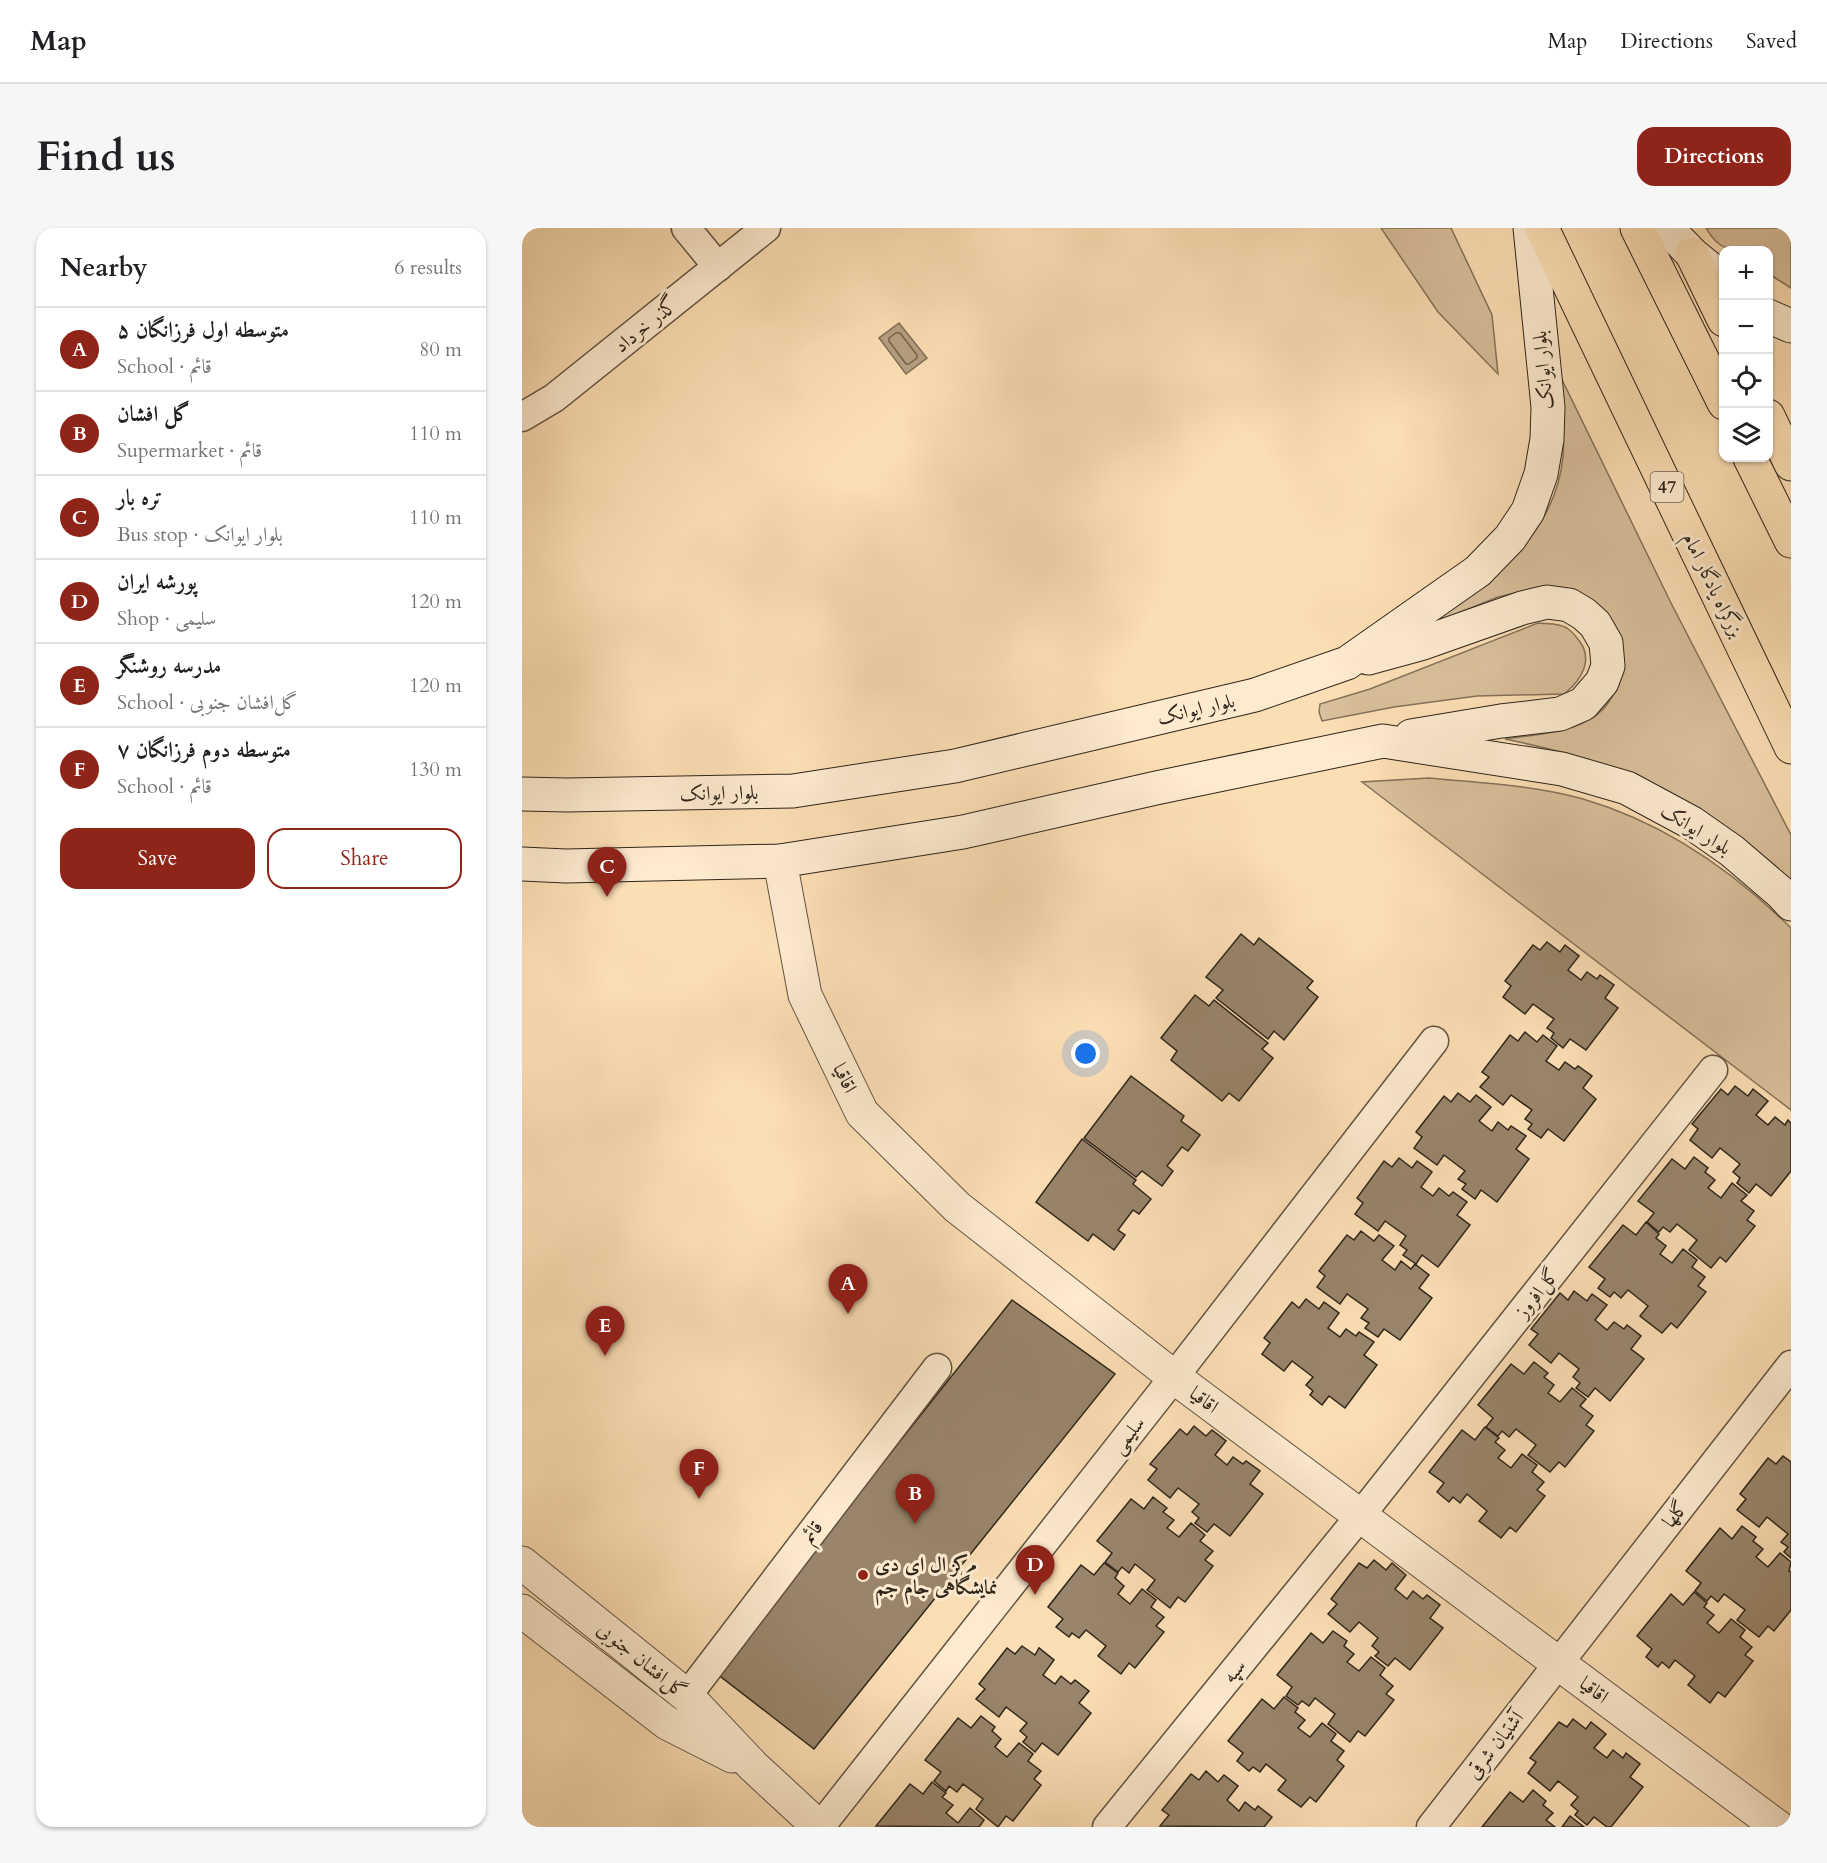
<!DOCTYPE html>
<html lang="en">
<head>
<meta charset="utf-8">
<style>
  :root { --surface:#fff; --page:#f6f6f6; --text:#202124; --muted:#757577; --line:#e0e0e0; --accent:#8f2418 }
  body { margin:0; font-family:Cardo,Amiri,serif; background:var(--page); color:var(--text) }
  .controls { position:absolute; right:18px; top:18px; display:grid; overflow:hidden; border-radius:12px; box-shadow:0 2px 4px #0004 }
  .controls button { width:54px; height:54px; display:grid; place-items:center; padding:0; border:0; border-bottom:2px solid var(--line); background:var(--surface); color:var(--text); font:30px sans-serif }
  .you { position:absolute; left:564px; top:826px; width:21px; height:21px; margin:-15px; border:4px solid #fff; border-radius:50%; background:#1a73e8; box-shadow:0 0 0 9px #1a73e833 }
  .badge { display:grid; place-items:center; width:39px; height:39px; border-radius:50%; background:var(--accent); color:#fff; font-size:20px; font-weight:700 }
  .pin { position:absolute; translate:-50% -50px; filter:drop-shadow(0 2px 3px #0008) }
  .pin::after { content:''; position:absolute; top:32px; width:21px; height:18px; background:inherit; clip-path:polygon(0 0,100% 0,50% 100%) }
  .list { margin:0; padding:0; list-style:none }
  h2 { display:flex; justify-content:space-between; align-items:center; height:78px; margin:0; padding:0 24px; font-size:26px }
  h2 small { font-size:20px; font-weight:400; color:var(--muted) }
  .list li { display:grid; grid-template-columns:39px 1fr auto; gap:18px; align-items:center; box-sizing:border-box; height:84px; padding:0 24px; border-top:2px solid var(--line) }
  .list b { display:block; font-size:22px; white-space:nowrap }
  .list p { margin:0; font-size:20px; white-space:nowrap; color:var(--muted) }
  .list em { font-size:20px; font-style:normal; color:var(--muted) }
  .actions { display:flex; gap:12px; padding:18px 24px }
  .actions a { flex:1; padding:14px 0; border:2px solid var(--accent); border-radius:18px; text-align:center; font-size:21px; color:var(--accent) }
  .actions .main { background:var(--accent); color:#fff }
  .icon { flex:none; width:33px; height:33px; fill:none; stroke:currentColor; stroke-width:2; stroke-linecap:round; stroke-linejoin:round }
  .map { position:relative; flex:none; width:1269px; height:1599px; overflow:hidden; border-radius:18px }
  header { display:flex; align-items:center; gap:36px; box-sizing:border-box; height:84px; padding:0 30px; background:var(--surface); border-bottom:2px solid var(--line) }
  header strong { font-size:28px }
  nav { display:flex; gap:33px; margin-inline-start:auto; font-size:21px }
  .intro { display:flex; align-items:center; justify-content:space-between; box-sizing:border-box; height:144px; padding:0 36px }
  h1 { margin:0; font-size:42px }
  .button { padding:15px 27px; border-radius:18px; background:var(--accent); color:#fff; font-size:21px; font-weight:700 }
  main { display:flex; gap:36px; padding:0 36px }
  aside { flex:1; background:var(--surface); border-radius:18px; box-shadow:0 2px 4px #0004 }
  .map>svg:first-child { display:block }
  .green { fill:#d9bf9b; stroke:#84725a; stroke-width:1.5 }
  .water { fill:#b69f80; stroke:#806e57; stroke-width:1.5 }
  .lines { fill:none; stroke-linecap:round; stroke-linejoin:round }
  .shore { stroke:#72624d; stroke-width:1.5 }
  .building { fill:#99856b; stroke:#2e251a; stroke-width:1.5 }
  .minor-casing { stroke:#625341; stroke-width:31 }
  .tertiary-casing { stroke:#625341; stroke-width:35 }
  .secondary-casing { stroke:#2e251a; stroke-width:35 }
  .primary-casing { stroke:#2e251a; stroke-width:35 }
  .trunk-casing { stroke:#2e251a; stroke-width:35 }
  .minor { stroke:#fdeacf; stroke-width:28 }
  .tertiary { stroke:#fdeacf; stroke-width:33 }
  .secondary { stroke:#fdeacf; stroke-width:33 }
  .primary { stroke:#fcdeb5; stroke-width:33 }
  .trunk { stroke:#fcdeb5; stroke-width:33 }
  .poi-dot { fill:#8f2418; stroke:#fdeacf; stroke-width:2 }
  .labels { text-anchor:middle; dominant-baseline:central; stroke-width:6; stroke-linejoin:round; paint-order:stroke }
  .shield { fill:#fdeacf; stroke:#6c6050; stroke-width:1.5 }
  .shield-label { font-size:18px; font-weight:bold; fill:#2e251a }
  .street-label { font-size:20px; fill:#2e251a; stroke:#fdeacf }
  .poi-label { font-size:20px; font-weight:bold; fill:#2e251a; stroke:#fdeacf; text-anchor:start }
</style>
</head>
<body>
<header>
<strong>Map</strong>
<nav><a>Map</a><a>Directions</a><a>Saved</a></nav>
</header>
<div class="intro"><h1>Find us</h1><a class="button">Directions</a></div>
<main>
<aside>
<h2>Nearby<small>6 results</small></h2>
<ul class="list">
<li><span class="badge">A</span><div><b>متوسطه اول فرزانگان ۵</b><p>School · قائم</p></div><em>80 m</em></li>
<li><span class="badge">B</span><div><b>گل افشان</b><p>Supermarket · قائم</p></div><em>110 m</em></li>
<li><span class="badge">C</span><div><b>تره بار</b><p>Bus stop · بلوار ایوانک</p></div><em>110 m</em></li>
<li><span class="badge">D</span><div><b>پورشه ایران</b><p>Shop · سلیمی</p></div><em>120 m</em></li>
<li><span class="badge">E</span><div><b>مدرسه روشنگر</b><p>School · گل‌افشان جنوبی</p></div><em>120 m</em></li>
<li><span class="badge">F</span><div><b>متوسطه دوم فرزانگان ۷</b><p>School · قائم</p></div><em>130 m</em></li>
</ul>
<div class="actions"><a class="main">Save</a><a>Share</a></div>
</aside>
<div class="map">
<svg width="1269" height="1599" viewBox="0 0 1269 1599">
  <rect width="100%" height="100%" fill="#fcdeb5"/>
  <filter id="stains"><feTurbulence type="fractalNoise" baseFrequency=".00333" numOctaves="4"/><feColorMatrix values="0 0 0 0 .2 0 0 0 0 .09 0 0 0 0 .02 0 0 0 .5 -.17"/></filter>
  <radialGradient id="worn" r=".72"><stop offset=".6" stop-color="#630" stop-opacity="0"/><stop offset="1" stop-color="#630" stop-opacity=".3"/></radialGradient>
  <g class="green">
    <polygon points="859,0 929,0 970,87 976,146 916,84"/>
    <path d="M1184 0H1269V60L1247 46 1246 22C1218 22 1200 29 1184 0Z"/>
    <path d="M1026 123 1149 375 1269 607V655C1239 631 1208 601 1176 581 1118 543 1050 525 983 511 1016 506 1065 505 1086 475 1093 466 1097 452 1100 441L1020 359 976 369 897 401C962 362 1034 309 1041 228 1044 193 1033 157 1026 123Z"/>
    <path d="M1016 395C1025 396 1037 395 1045 400 1048 402 1052 406 1055 410 1073 430 1060 452 1042 466L955 468 872 479 800 493 797 484 798 476 848 461Z"/>
    <path d="M907 550C959 555 1011 557 1061 571 1140 594 1211 643 1269 700V882L840 554Z"/>
  </g>
  <polygon class="water" points="377,95 405,130 384,146 357,110"/>
  <g class="lines">
    <polygon class="shore" points="374,105 378,105 395,127 395,130 387,136 384,136 367,113 367,110"/>
  </g>
  <g class="building">
    <polygon points="719,706 732,717 737,710 791,753 785,760 796,769 762,812 752,803 746,811 694,770 701,762 684,749"/>
    <polygon points="1025,714 1038,724 1043,717 1057,728 1046,742 1059,752 1065,744 1075,751 1078,747 1092,757 1083,770 1096,780 1064,822 1048,811 1041,820 1029,810 1032,805 1025,800 1032,791 1011,776 1003,786 981,769 989,758 983,753 1011,717 1018,722"/>
    <polygon points="673,767 687,778 692,772 746,815 740,821 751,830 717,873 707,865 700,873 649,832 655,823 639,810"/>
    <polygon points="1003,804 1015,814 1021,807 1035,818 1024,833 1037,842 1043,834 1053,841 1056,838 1070,848 1061,860 1074,871 1042,913 1026,901 1019,910 1006,901 1010,896 1003,891 1010,882 989,867 981,877 958,859 967,849 960,844 988,807 996,813"/>
    <polygon points="609,848 662,888 659,893 678,907 666,923 660,919 645,938 651,943 640,958 620,943 614,949 562,910"/>
    <polygon points="1213,858 1226,868 1231,861 1246,873 1234,887 1246,897 1253,889 1263,897 1266,892 1269,895 1269,943 1249,968 1234,956 1227,965 1215,955 1218,950 1211,944 1218,936 1198,920 1190,930 1168,912 1176,901 1170,896 1199,861 1206,867"/>
    <polygon points="936,865 948,874 954,867 969,879 957,893 970,903 976,894 986,902 989,898 1004,908 994,921 1007,931 975,974 959,962 953,971 940,961 944,956 936,951 943,943 922,927 915,937 892,920 900,909 894,904 922,868 929,874"/>
    <polygon points="560,911 614,952 611,956 629,971 617,986 611,982 596,1002 603,1007 592,1022 571,1006 566,1013 514,974"/>
    <polygon points="1172,929 1186,940 1183,944 1193,952 1186,960 1199,970 1210,955 1225,967 1219,973 1232,983 1225,992 1233,998 1204,1034 1198,1029 1189,1040 1167,1022 1175,1012 1155,996 1148,1004 1141,999 1137,1004 1125,994 1132,985 1116,973 1150,931 1163,941"/>
    <polygon points="877,930 890,940 895,933 910,944 899,959 911,968 917,960 927,968 931,964 945,974 935,987 948,997 916,1039 900,1027 894,1036 881,1027 885,1022 878,1017 884,1008 863,993 856,1003 833,986 841,975 835,970 862,933 870,939"/>
    <polygon points="1124,994 1137,1006 1134,1010 1144,1018 1138,1026 1150,1035 1161,1021 1175,1032 1170,1039 1183,1049 1176,1058 1184,1064 1155,1100 1149,1095 1140,1105 1118,1088 1126,1078 1106,1062 1099,1070 1092,1064 1088,1069 1076,1060 1083,1051 1067,1039 1101,997 1114,1007"/>
    <polygon points="839,1003 852,1013 857,1007 872,1018 860,1032 873,1042 879,1033 889,1041 893,1036 907,1047 897,1060 910,1070 878,1112 862,1101 856,1109 843,1100 847,1095 839,1090 846,1081 825,1066 818,1076 795,1059 803,1048 797,1043 825,1007 832,1012"/>
    <polygon points="1052,1063 1065,1073 1070,1066 1085,1077 1073,1092 1085,1102 1092,1094 1102,1101 1105,1097 1119,1108 1109,1121 1122,1131 1088,1173 1073,1160 1066,1169 1054,1160 1058,1155 1051,1149 1057,1141 1037,1125 1029,1135 1007,1117 1016,1106 1009,1101 1038,1065 1046,1072"/>
    <polygon points="784,1071 797,1081 802,1074 817,1085 806,1100 818,1109 824,1101 834,1108 837,1104 852,1114 842,1127 855,1137 823,1180 807,1168 800,1177 788,1167 791,1163 784,1157 791,1149 770,1133 762,1143 740,1126 748,1115 742,1110 770,1074 777,1080"/>
    <polygon points="490,1072 593,1146 292,1521 194,1445"/>
    <polygon points="1012,1134 1026,1145 1022,1149 1032,1157 1026,1165 1038,1174 1050,1160 1064,1171 1058,1178 1071,1188 1064,1197 1072,1203 1043,1239 1037,1234 1028,1244 1006,1227 1014,1217 994,1201 987,1209 980,1203 976,1208 964,1199 971,1190 956,1177 989,1136 1002,1146"/>
    <polygon points="672,1198 684,1208 690,1202 704,1213 693,1227 705,1237 711,1229 721,1236 724,1233 738,1243 728,1256 741,1266 708,1308 692,1296 685,1304 673,1295 677,1290 670,1284 677,1276 656,1260 648,1270 626,1252 635,1241 628,1236 658,1201 665,1207"/>
    <polygon points="963,1199 977,1210 973,1214 983,1222 976,1230 989,1240 1000,1226 1015,1237 1010,1244 1022,1254 1015,1262 1023,1268 994,1304 988,1299 979,1310 957,1293 965,1283 945,1266 938,1275 931,1269 927,1274 915,1264 922,1255 907,1244 940,1202 953,1212"/>
    <polygon points="1261,1228 1269,1234 1269,1330 1262,1324 1266,1319 1259,1314 1266,1306 1245,1289 1237,1299 1215,1282 1224,1271 1218,1266 1246,1230 1254,1236"/>
    <polygon points="631,1269 645,1280 641,1284 652,1292 645,1300 657,1309 669,1295 683,1307 678,1313 691,1323 683,1332 691,1338 663,1374 656,1369 648,1380 625,1362 633,1352 613,1336 607,1345 600,1339 596,1344 583,1334 590,1325 575,1313 609,1271 622,1281"/>
    <polygon points="1220,1298 1234,1309 1231,1313 1241,1321 1234,1329 1246,1339 1258,1325 1269,1334 1267,1343 1269,1344 1269,1382 1252,1403 1246,1398 1237,1409 1215,1392 1223,1382 1202,1366 1196,1374 1189,1368 1185,1373 1173,1363 1179,1355 1164,1343 1198,1300 1210,1311"/>
    <polygon points="852,1332 864,1342 870,1335 884,1347 873,1361 885,1371 891,1363 901,1371 905,1367 918,1377 908,1390 921,1400 888,1442 873,1430 866,1438 853,1428 857,1424 850,1418 856,1410 837,1394 828,1404 806,1386 815,1376 809,1371 837,1335 845,1340"/>
    <polygon points="582,1335 596,1345 593,1350 602,1358 596,1366 608,1376 620,1361 634,1372 629,1379 642,1389 634,1398 642,1404 613,1440 607,1435 599,1446 576,1428 584,1418 564,1402 557,1410 550,1405 547,1409 534,1399 541,1391 526,1379 559,1337 572,1347"/>
    <polygon points="1172,1364 1185,1375 1182,1379 1192,1387 1185,1395 1197,1405 1209,1391 1223,1402 1218,1409 1230,1419 1223,1427 1231,1433 1203,1469 1196,1464 1188,1475 1166,1457 1173,1448 1153,1432 1147,1440 1140,1434 1136,1439 1124,1429 1130,1421 1115,1408 1149,1366 1161,1377"/>
    <polygon points="811,1403 825,1413 822,1418 832,1426 825,1434 837,1443 849,1429 863,1440 858,1447 871,1458 864,1466 872,1472 843,1508 836,1503 828,1514 806,1496 813,1486 793,1470 787,1478 780,1473 776,1477 764,1468 770,1459 755,1447 789,1405 801,1415"/>
    <polygon points="500,1418 513,1427 517,1420 532,1432 521,1447 533,1456 539,1448 549,1456 553,1452 567,1463 557,1475 569,1485 536,1527 520,1515 513,1524 501,1514 505,1509 498,1503 505,1495 484,1479 477,1489 454,1471 463,1461 457,1456 485,1420 493,1426"/>
    <polygon points="762,1469 776,1480 773,1484 783,1492 776,1500 788,1509 800,1495 814,1506 809,1513 822,1523 815,1532 822,1538 794,1574 788,1569 779,1579 756,1562 764,1552 744,1536 738,1544 731,1539 727,1543 715,1533 721,1525 706,1513 740,1471 752,1481"/>
    <polygon points="459,1488 473,1499 470,1503 479,1511 473,1519 485,1529 497,1515 511,1526 506,1533 519,1543 512,1551 519,1557 491,1593 484,1588 476,1599 454,1581 461,1571 441,1556 435,1564 427,1558 424,1563 412,1553 419,1544 403,1532 436,1490 449,1500"/>
    <polygon points="1051,1491 1064,1501 1069,1494 1084,1506 1072,1520 1085,1530 1091,1522 1101,1530 1104,1525 1118,1536 1108,1549 1121,1559 1089,1599 1085,1599 1072,1589 1065,1597 1053,1587 1056,1583 1049,1577 1056,1569 1036,1553 1028,1563 1006,1545 1014,1534 1008,1530 1037,1494 1045,1499"/>
    <polygon points="684,1543 696,1554 702,1547 716,1558 705,1572 717,1583 723,1574 733,1582 736,1578 750,1589 742,1599 638,1598 647,1587 640,1582 669,1546 677,1552"/>
    <polygon points="410,1554 424,1565 420,1569 431,1577 424,1585 436,1595 448,1580 462,1592 457,1599 354,1598 388,1556 401,1566"/>
    <polygon points="1011,1562 1024,1573 1021,1577 1031,1585 1024,1592 1033,1599 960,1599 988,1564 1001,1574"/>
    <polygon points="1048,1588 1062,1599 1040,1599"/>
  </g>
  <g class="lines">
    <defs>
      <g id="minor">
        <polyline points="164,0 196,39"/>
        <polyline points="0,189 32,170 244,0"/>
        <polyline points="165,1468 415,1140"/>
        <polyline points="298,1599 652,1149 912,813"/>
        <polyline points="585,1599 838,1288 1191,842"/>
        <polyline points="909,1599 1269,1137"/>
      </g>
      <g id="tertiary">
        <polyline points="258,633 283,767 340,885 435,979 652,1149 1256,1599"/>
        <polyline points="0,1335 165,1468 231,1538 297,1599"/>
        <polyline points="0,1383 145,1495 210,1528"/>
      </g>
      <g id="secondary">
        <polyline points="1145,0 1170,26 1202,52"/>
        <polyline points="1246,88 1269,98"/>
        <polyline points="846,430 901,415 1000,380 1025,374 1047,377 1062,386 1073,396 1084,415 1086,438 1080,454 1061,476 1038,486 979,493 889,508"/>
        <polyline points="0,566 45,567 271,563 433,538 733,467 825,435 956,343 988,310 1006,283 1019,246 1025,211 1026,179 1008,0"/>
        <polyline points="0,636 44,638 258,633 441,604 634,560 861,513 1040,541 1105,560 1170,595 1210,623 1259,665 1269,676"/>
      </g>
      <g id="primary">
        <polyline points="1170,26 1202,92"/>
        <polyline points="1246,188 1269,236"/>
      </g>
      <g id="trunk">
        <polyline points="1020,0 1269,519"/>
        <polyline points="1115,0 1202,175"/>
        <polyline points="1228,230 1269,313"/>
      </g>
    </defs>
    <use href="#minor" class="minor-casing"/>
    <use href="#tertiary" class="tertiary-casing"/>
    <use href="#secondary" class="secondary-casing"/>
    <use href="#primary" class="primary-casing"/>
    <use href="#trunk" class="trunk-casing"/>
    <use href="#minor" class="minor"/>
    <use href="#tertiary" class="tertiary"/>
    <use href="#secondary" class="secondary"/>
    <use href="#primary" class="primary"/>
    <use href="#trunk" class="trunk"/>
  </g>
  <circle class="poi-dot" cx="341" cy="1347" r="6"/>
  <g class="labels">
    <rect class="shield" x="1128.5" y="244" width="33" height="30" rx="4.5"/>
    <g class="shield-label">
      <text x="1145" y="259">47</text>
    </g>
    <g class="street-label">
      <text transform="translate(124 97) rotate(-39)">گذر خرداد</text>
      <text transform="translate(1021 142) rotate(-95)">بلوار ایوانک</text>
      <text transform="translate(1191 357) rotate(64)">بزرگراه یادگار امام</text>
      <text transform="translate(674 481) rotate(-13)">بلوار ایوانک</text>
      <text transform="translate(197 565) rotate(-1)">بلوار ایوانک</text>
      <text transform="translate(1174 601) rotate(32)">بلوار ایوانک</text>
      <text transform="translate(323 850) rotate(64)">اقاقیا</text>
      <text transform="translate(1015 1065) rotate(-52)">گل‌افروز</text>
      <text transform="translate(682 1172) rotate(37)">اقاقیا</text>
      <text transform="translate(606 1207) rotate(-52)">سلیمی</text>
      <text transform="translate(1153 1286) rotate(-52)">گلها</text>
      <text transform="translate(290 1304) rotate(-53)">قائم</text>
      <text transform="translate(120 1432) rotate(39)">گل‌افشان جنوبی</text>
      <text transform="translate(712 1443) rotate(-51)">سپه</text>
      <text transform="translate(1072 1462) rotate(37)">اقاقیا</text>
      <text transform="translate(973 1517) rotate(-52)">آشتیان شرقی</text>
    </g>
    <g class="poi-label">
      <text x="353" y="1336">مرکز ال ای دی<tspan x="353" dy="23">نمایشگاهی جام جم</tspan></text>
    </g>
  </g>
  <rect width="100%" height="100%" filter="url(#stains)"/>
  <rect width="100%" height="100%" fill="url(#worn)"/>
</svg>
<div class="controls">
<button>+</button>
<button>−</button>
<button><svg class="icon" aria-label="locate" viewBox="0 0 24 24"><circle cx="12" cy="12" r="6"/><path d="M12 2v4M12 18v4M2 12h4M18 12h4"/></svg></button>
<button><svg class="icon" aria-label="layers" viewBox="0 0 24 24"><path d="M12 4l9 5-9 5-9-5zM3 14l9 5 9-5"/></svg></button>
</div>
<div class="you"></div>
<div class="pin badge" style="left:326px;top:1086px">A</div>
<div class="pin badge" style="left:393px;top:1296px">B</div>
<div class="pin badge" style="left:85px;top:669px">C</div>
<div class="pin badge" style="left:513px;top:1367px">D</div>
<div class="pin badge" style="left:83px;top:1128px">E</div>
<div class="pin badge" style="left:177px;top:1271px">F</div>
</div>
</main>
</body>
</html>
